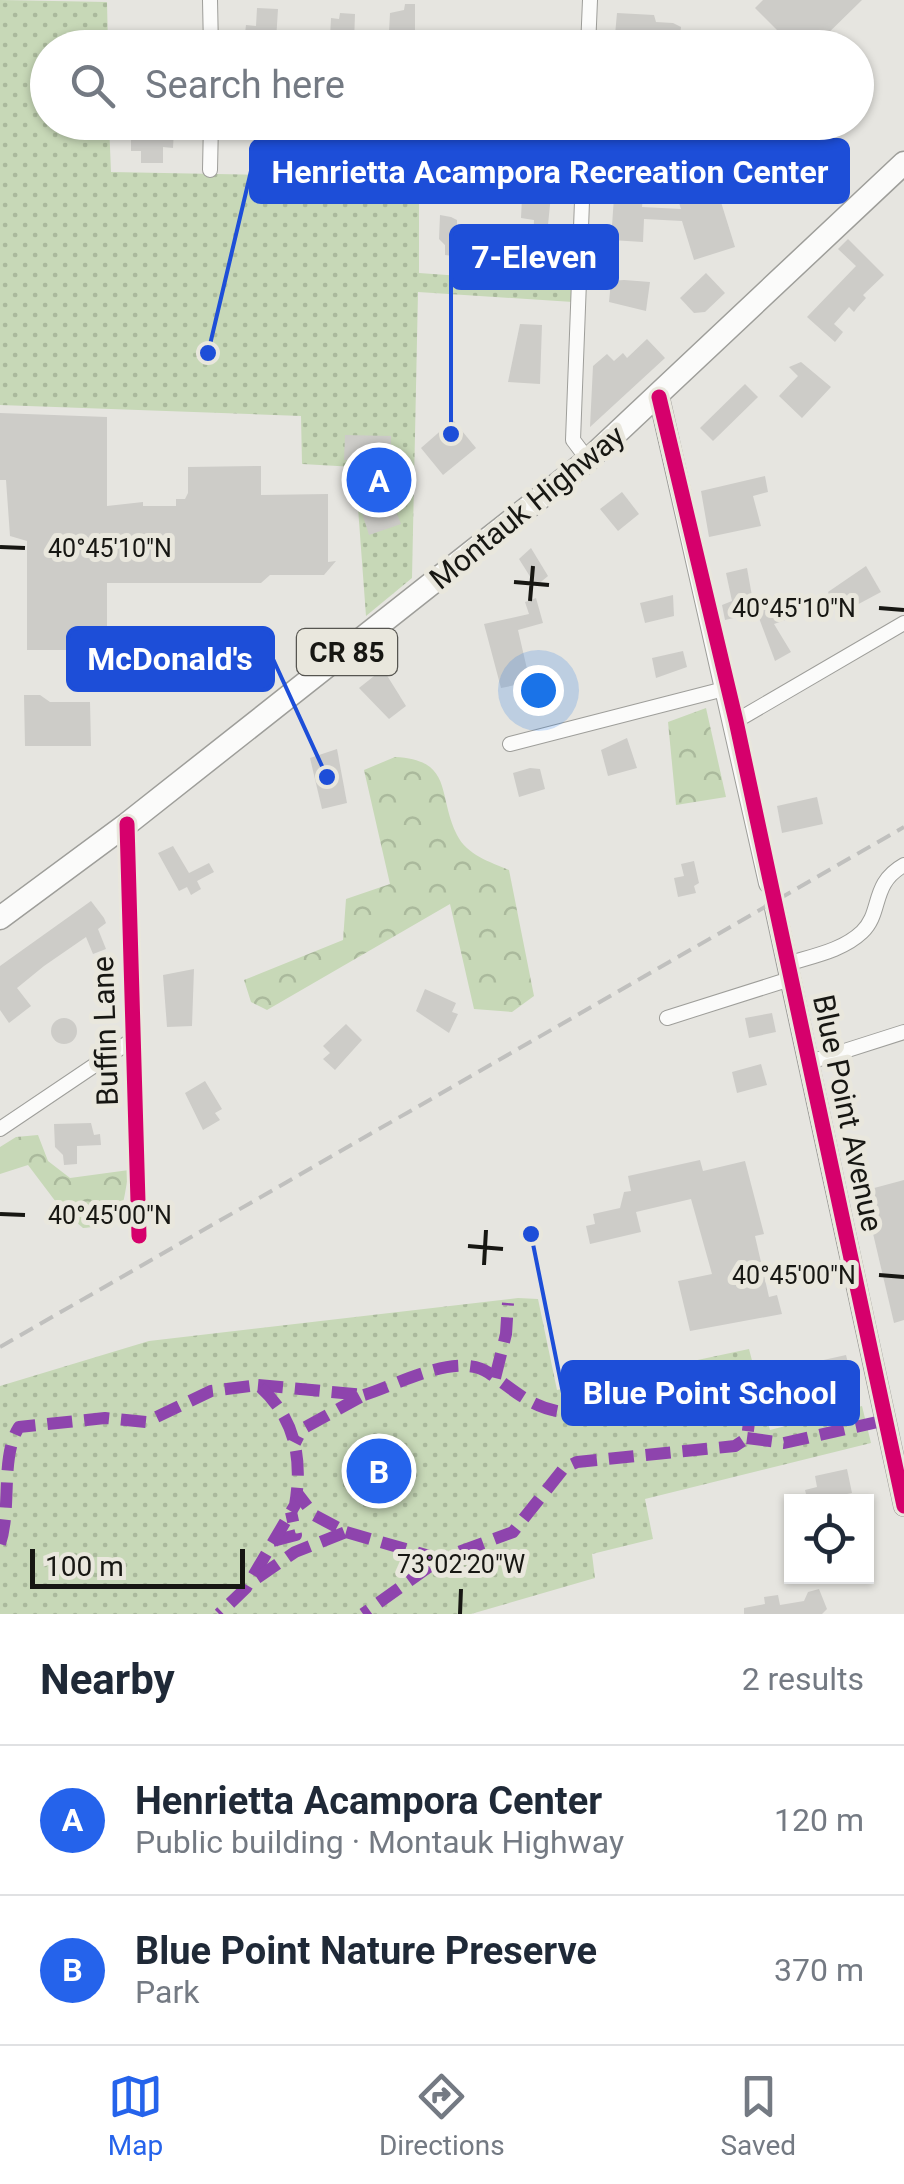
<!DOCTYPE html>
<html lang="en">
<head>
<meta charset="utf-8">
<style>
  :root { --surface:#fff; --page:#f6f6f7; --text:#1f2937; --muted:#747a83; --line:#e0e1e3; --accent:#2563eb }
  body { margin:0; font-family:Roboto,sans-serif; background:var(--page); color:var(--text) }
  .controls { position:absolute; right:30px; bottom:30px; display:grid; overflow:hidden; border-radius:0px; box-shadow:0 2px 8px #0004 }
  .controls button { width:90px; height:90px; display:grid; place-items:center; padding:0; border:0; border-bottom:2px solid var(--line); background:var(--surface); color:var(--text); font:50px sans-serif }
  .scale { position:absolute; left:30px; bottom:25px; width:215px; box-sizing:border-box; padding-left:10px; border:5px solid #171713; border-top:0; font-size:28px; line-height:35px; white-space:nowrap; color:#171713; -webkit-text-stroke:8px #e9e7dd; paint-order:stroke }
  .you { position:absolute; left:538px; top:690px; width:35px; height:35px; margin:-25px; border:8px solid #fff; border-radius:50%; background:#1a73e8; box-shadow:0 0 0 15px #1a73e833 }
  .badge { display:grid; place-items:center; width:65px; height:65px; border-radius:50%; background:var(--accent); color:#fff; font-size:32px; font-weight:700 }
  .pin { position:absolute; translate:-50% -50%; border:5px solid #fff; box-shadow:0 2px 10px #0006 }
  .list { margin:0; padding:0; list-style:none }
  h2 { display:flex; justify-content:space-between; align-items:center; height:130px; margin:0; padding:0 40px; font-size:42px }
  h2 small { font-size:32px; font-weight:400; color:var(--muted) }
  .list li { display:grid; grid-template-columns:65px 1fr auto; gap:30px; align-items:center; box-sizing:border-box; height:150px; padding:0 40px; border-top:2px solid var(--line) }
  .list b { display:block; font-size:38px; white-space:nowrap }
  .list p { margin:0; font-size:32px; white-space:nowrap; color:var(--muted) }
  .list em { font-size:32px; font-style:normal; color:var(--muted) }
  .icon { flex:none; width:55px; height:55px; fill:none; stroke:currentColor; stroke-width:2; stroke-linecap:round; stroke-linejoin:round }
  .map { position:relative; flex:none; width:904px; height:1614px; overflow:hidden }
  .search { position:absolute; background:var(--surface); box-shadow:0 2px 8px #0004; left:30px; right:30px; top:30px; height:110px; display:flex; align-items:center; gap:25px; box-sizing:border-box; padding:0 35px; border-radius:55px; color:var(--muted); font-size:38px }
  .sheet { height:430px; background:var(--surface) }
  nav { display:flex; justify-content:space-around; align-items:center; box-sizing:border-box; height:140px; border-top:2px solid var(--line); background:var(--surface); font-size:28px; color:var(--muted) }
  nav a { display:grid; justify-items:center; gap:5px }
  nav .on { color:var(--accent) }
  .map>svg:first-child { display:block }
  .forest { fill:url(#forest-crowns) }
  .park { fill:url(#park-dots) }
  .building { fill:#cdccc8 }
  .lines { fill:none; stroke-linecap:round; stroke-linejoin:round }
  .street-casing { stroke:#9e9e9a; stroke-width:16 }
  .secondary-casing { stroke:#9e9e9a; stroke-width:22 }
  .primary-casing { stroke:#9e9e9a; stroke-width:25 }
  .street { stroke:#fbfbfa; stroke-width:14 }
  .secondary { stroke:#fbfbfa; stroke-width:20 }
  .primary { stroke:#fbfbfa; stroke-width:22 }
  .rail { stroke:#c0c0be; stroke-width:4; stroke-dasharray:15 8; stroke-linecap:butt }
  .quiet { stroke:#8e44ad; stroke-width:12; stroke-dasharray:25 12; stroke-linecap:butt }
  .cycleway-casing { stroke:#e9e7dd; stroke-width:21 }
  .cycleway { stroke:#d6006c; stroke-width:15 }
  .ticks { fill:none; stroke:#171713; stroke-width:4 }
  .labels { text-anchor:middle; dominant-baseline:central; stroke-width:10; stroke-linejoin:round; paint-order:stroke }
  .shield { fill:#e9e7dd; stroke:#565550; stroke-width:2.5 }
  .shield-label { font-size:28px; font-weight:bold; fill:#171713 }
  .street-label { font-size:30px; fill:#171713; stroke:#e9e7dd }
  .ticks-label { font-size:25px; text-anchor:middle; fill:#171713; stroke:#e9e7dd; stroke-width:10; stroke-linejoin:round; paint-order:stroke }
  .leader { fill:none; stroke:#1d4ed8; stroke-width:4 }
  .callout-dot { fill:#1d4ed8; stroke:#e9e7dd; stroke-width:4 }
  .callout { fill:#1d4ed8; stroke:#1d4ed8; stroke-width:4 }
  .callout-label { font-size:32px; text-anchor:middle; font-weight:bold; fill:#fff }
</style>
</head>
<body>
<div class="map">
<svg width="904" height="1614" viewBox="0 0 904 1614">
  <defs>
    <pattern id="forest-crowns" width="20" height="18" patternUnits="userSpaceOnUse" patternTransform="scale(2.5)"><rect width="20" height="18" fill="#c7d8b7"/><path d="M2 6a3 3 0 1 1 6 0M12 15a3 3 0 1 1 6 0" fill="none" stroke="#aab99c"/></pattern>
    <pattern id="park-dots" width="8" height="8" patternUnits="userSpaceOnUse" patternTransform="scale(2.5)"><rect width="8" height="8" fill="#c7d8b7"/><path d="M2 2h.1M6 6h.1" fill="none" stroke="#aab99c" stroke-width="1.8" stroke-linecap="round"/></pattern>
  </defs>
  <rect width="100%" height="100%" fill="#e6e5e0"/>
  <g class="forest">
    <polygon points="706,708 726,797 676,805 668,722"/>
    <path d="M395 757C454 760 437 795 457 835 467 855 490 862 509 870L534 996 512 1012 474 1009 450 904 267 1010 251 1002 244 980 343 940 346 899 390 884 364 770Z"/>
    <path d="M38 1135 48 1161 70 1178 129 1170C122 1207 126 1225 83 1228L62 1210 28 1165 0 1174V1147L16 1137Z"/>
  </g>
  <g class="park">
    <polygon points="0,0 107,2 108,47 48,48 48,122 109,123 111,172 419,178 419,273 574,284 573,302 418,292 412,578 366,616 355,467 302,464 301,416 0,405"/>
    <polygon points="518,1298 538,1299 557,1390 749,1349 770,1430 862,1406 871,1443 645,1499 653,1539 592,1554 595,1578 471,1614 0,1614 0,1386 149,1341"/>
  </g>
  <g class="building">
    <polygon points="763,0 862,0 813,48 781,48 788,41 755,8"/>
    <polygon points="405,4 415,4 415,33 389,32 390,13 404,10"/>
    <polygon points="257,8 278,9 276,41 244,41 246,25 256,26"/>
    <polygon points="340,13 355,14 354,42 330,38 331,18 339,19"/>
    <polygon points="617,13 654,15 656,22 673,23 681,27 679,46 663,45 664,35 615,35"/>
    <polygon points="316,122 350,127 349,136 392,134 392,139 410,140 410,156 328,147 328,156 315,156"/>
    <polygon points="531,122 558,124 547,235 555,237 554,257 524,255 525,242 533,243 534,220 521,218 522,197 498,196 499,184 516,183 519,139 502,137 503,126 530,129"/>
    <polygon points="606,122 636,122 632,178 645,180 642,207 681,209 674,187 655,185 659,130 678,132 679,122 696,122 735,247 694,260 682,221 644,219 643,242 611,240 614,197 609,195 616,136"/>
    <polygon points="161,129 174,130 173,148 163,147 163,163 141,163 141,151 131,151 131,138 141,139 142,131"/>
    <polygon points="440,215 451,217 457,220 457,228 464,228 461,257 445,255 445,245 439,239"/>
    <polygon points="848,239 884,275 863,295 866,298 857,308 854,312 849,307 834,324 843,332 835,342 807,317 856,266 838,249"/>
    <polygon points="706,273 725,293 705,312 694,313 680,298"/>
    <polygon points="624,280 650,282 646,311 609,302 611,281"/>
    <polygon points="520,324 542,325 540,384 508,382"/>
    <polygon points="647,339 665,358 590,427 593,366 607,354 614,361 623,353 627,358"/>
    <polygon points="801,362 831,387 802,418 779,396 798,376 789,367"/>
    <polygon points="745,384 758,397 713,441 700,428"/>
    <polygon points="0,413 107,417 107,506 143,502 143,506 176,506 176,499 185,499 188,493 188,467 261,466 261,495 328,494 328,562 336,561 324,575 270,575 261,583 107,583 107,650 27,650 27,541 10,536 6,480 0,480"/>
    <polygon points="453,420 476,448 443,475 421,448"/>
    <polygon points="345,435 391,436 391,452 397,452 396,511 401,524 369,535 362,513 363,460 344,460"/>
    <polygon points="765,476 768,492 753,496 761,526 709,537 701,491"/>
    <polygon points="622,492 639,514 618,531 600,509"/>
    <polygon points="531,548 548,576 536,586 519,559"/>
    <polygon points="866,566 881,592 838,615 828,592"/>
    <polygon points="747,568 755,613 725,620 722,605 732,601 726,573"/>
    <polygon points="673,595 674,616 645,623 640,603"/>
    <polygon points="536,598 543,623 518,630 530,682 501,688 484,624 529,614 525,602"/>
    <polygon points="786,600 791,618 774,624 791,652 775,661 756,610"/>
    <polygon points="683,651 687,667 656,678 652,658"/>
    <polygon points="383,669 406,706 389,719 359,688"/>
    <polygon points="24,695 40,695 50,702 90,702 91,746 25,746"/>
    <polygon points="627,738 637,768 608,776 601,750"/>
    <polygon points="337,749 347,803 322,809 310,758"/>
    <polygon points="530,768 540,769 545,789 519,797 513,773"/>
    <polygon points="817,797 823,824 782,833 777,806"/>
    <polygon points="173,846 189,873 209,863 214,872 197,881 201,889 191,895 187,887 179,891 158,853"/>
    <polygon points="694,861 699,883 694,886 696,893 678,897 674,878 684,876 681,864"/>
    <polygon points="91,901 104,918 106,923 98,929 106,949 93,954 86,937 44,966 17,988 31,1006 9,1023 0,1010 0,966"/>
    <polygon points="194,969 192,1026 167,1027 163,975"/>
    <polygon points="425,989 456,1003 452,1012 458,1014 449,1033 416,1011"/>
    <polygon points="772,1013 776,1032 749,1038 745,1018"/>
    <circle cx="64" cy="1031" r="13"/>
    <polygon points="346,1024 362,1040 335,1070 323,1059 330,1053 323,1046"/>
    <polygon points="761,1064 767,1085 737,1093 732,1072"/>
    <polygon points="205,1081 222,1109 215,1113 220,1120 203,1130 185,1093"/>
    <polygon points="91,1123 94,1135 100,1134 101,1145 77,1146 77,1164 64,1165 63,1155 55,1147 54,1124"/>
    <polygon points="700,1160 703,1171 745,1161 764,1234 755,1236 769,1297 777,1295 782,1314 690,1331 678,1281 712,1274 691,1199 636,1212 641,1232 590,1244 586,1226 595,1224 593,1214 620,1208 624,1192 631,1191 628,1176"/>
    <polygon points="904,1180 904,1320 894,1323 863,1191"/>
    <polygon points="846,1355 857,1398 828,1407 802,1405 798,1388 822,1375 819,1361"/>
    <polygon points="847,1469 852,1493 808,1502 805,1490 817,1487 815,1476"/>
    <polygon points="819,1589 827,1609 822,1614 744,1614 744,1608 765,1604 764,1597 778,1595 780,1605 804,1601 808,1592"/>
  </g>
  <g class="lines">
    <defs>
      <g id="street">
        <polyline points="210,0 211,48"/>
        <polyline points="588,48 590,0"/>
        <polyline points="585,122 573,440 588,460"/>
        <polyline points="210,170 211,122"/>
        <polyline points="736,721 904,623"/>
        <polyline points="510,744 728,688"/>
        <polyline points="127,824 139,1236"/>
        <path d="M787 964C812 956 842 951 862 932 883 912 870 884 904 865"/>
        <polyline points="667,1018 790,979"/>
        <polyline points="810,1062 904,1032"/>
        <polyline points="0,1129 132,1040"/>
      </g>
      <g id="secondary">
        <polyline points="659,397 769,883"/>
        <polyline points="775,908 904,1506"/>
      </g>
      <polyline id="primary" points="0,918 127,824 588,460 904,163"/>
    </defs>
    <use href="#street" class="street-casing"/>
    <use href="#secondary" class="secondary-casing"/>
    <use href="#primary" class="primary-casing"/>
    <use href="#street" class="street"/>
    <use href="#secondary" class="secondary"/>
    <use href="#primary" class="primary"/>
    <polyline class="rail" points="0,1347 904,827"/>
    <g class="quiet">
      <polyline points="495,1378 506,1334 508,1303"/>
      <polyline points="258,1385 364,1395 302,1429 295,1443"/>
      <path d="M364 1395C397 1385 457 1351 489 1373 514 1390 531 1408 563 1412 646 1424 652 1342 750 1415L747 1438 735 1446 577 1462 564 1468 513 1532 440 1559"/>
      <polyline points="747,1438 784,1443 886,1420"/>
      <polyline points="346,1532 440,1559 363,1614"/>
      <polyline points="273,1541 296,1535 291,1512"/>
      <path d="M0 1544C12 1507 0 1457 19 1427L105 1418 146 1422 211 1391 258 1385C295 1417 303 1458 295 1505L246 1588 219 1614"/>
      <polyline points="257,1578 295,1552 346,1532 314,1515 297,1493"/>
    </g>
    <defs>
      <g id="cycleway">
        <polyline points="659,397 736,721 904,1506"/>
        <polyline points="127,824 139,1236"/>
      </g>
    </defs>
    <use href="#cycleway" class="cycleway-casing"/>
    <use href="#cycleway" class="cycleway"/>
  </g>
  <path class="ticks" d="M0 547 25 548M514 582 549 585M530 601 533 566M879 608 904 610M0 1214 25 1215M468 1246 503 1249M484 1265 486 1230M879 1275 904 1277M460 1614 461 1589"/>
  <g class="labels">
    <rect class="shield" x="297" y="629" width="100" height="46" rx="8"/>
    <g class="shield-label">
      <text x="347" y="652">CR 85</text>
    </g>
    <g class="street-label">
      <text transform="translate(527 507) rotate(-39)">Montauk Highway</text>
      <text transform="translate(105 1031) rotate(-92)">Buffin Lane</text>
      <text transform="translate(848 1113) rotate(78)">Blue Point Avenue</text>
    </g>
  </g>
  <g class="ticks-label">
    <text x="110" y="557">40°45'10"N</text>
    <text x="794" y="617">40°45'10"N</text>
    <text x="110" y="1224">40°45'00"N</text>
    <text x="794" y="1284">40°45'00"N</text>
    <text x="461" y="1573">73°02'20"W</text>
  </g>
  <path class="leader" d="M208 353L251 171M451 434L451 257M327 777L273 659M531 1234L563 1393"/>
  <g class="callout-dot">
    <circle cx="208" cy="353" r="10"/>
    <circle cx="451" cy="434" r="10"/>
    <circle cx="327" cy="777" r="10"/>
    <circle cx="531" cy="1234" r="10"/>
  </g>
  <g class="callout">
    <rect x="251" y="140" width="597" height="62" rx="10"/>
    <rect x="451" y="226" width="166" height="62" rx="10"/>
    <rect x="68" y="628" width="205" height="62" rx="10"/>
    <rect x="563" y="1362" width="295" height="62" rx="10"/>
  </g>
  <g class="callout-label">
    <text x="550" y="183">Henrietta Acampora Recreation Center</text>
    <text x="534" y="268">7-Eleven</text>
    <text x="170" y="670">McDonald's</text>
    <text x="710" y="1404">Blue Point School</text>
  </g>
</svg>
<div class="controls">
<button><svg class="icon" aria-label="locate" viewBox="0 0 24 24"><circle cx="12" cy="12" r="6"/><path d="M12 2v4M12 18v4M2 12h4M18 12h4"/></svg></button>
</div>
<div class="scale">100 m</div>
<div class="you"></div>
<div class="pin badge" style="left:379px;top:480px">A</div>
<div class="pin badge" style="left:379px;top:1471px">B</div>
<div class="search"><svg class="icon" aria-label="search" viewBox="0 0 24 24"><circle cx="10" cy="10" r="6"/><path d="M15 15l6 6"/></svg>Search here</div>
</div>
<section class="sheet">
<h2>Nearby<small>2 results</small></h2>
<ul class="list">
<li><span class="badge">A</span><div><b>Henrietta Acampora Center</b><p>Public building · Montauk Highway</p></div><em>120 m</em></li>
<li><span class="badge">B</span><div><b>Blue Point Nature Preserve</b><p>Park</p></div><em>370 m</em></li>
</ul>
</section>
<nav>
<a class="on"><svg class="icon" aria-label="map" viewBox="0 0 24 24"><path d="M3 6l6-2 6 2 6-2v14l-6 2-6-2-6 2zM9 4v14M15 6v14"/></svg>Map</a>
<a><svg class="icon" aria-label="directions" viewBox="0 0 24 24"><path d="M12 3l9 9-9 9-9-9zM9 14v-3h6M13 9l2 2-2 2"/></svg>Directions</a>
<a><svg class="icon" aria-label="saved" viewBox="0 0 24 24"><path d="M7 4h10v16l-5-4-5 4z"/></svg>Saved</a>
</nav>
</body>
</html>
